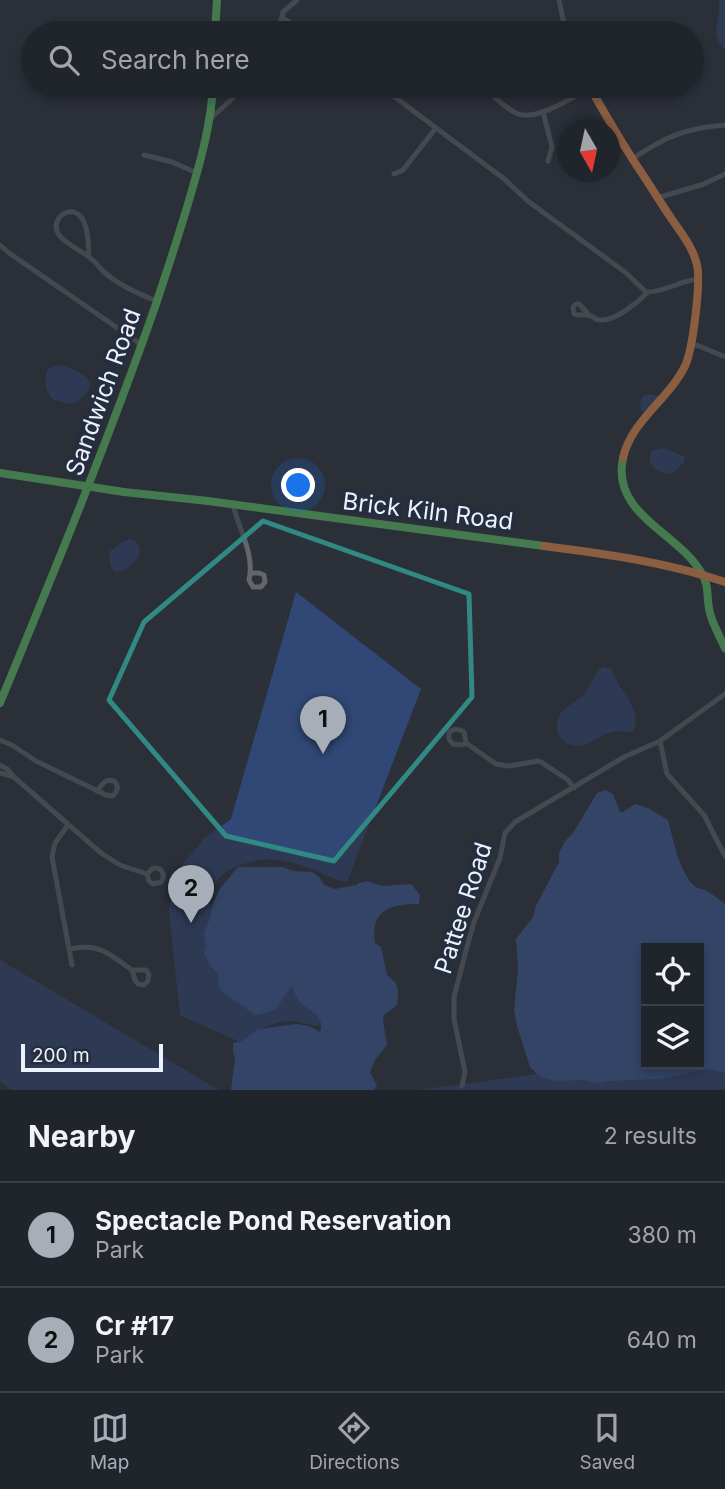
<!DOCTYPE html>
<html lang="en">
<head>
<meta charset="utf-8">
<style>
  :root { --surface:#20242b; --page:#282c33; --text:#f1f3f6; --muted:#a2a4a9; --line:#3d4147; --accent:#a8aeb8 }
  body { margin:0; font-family:Inter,sans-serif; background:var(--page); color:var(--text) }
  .controls { position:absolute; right:21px; bottom:21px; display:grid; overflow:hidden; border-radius:0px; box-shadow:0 4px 10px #0003 }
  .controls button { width:63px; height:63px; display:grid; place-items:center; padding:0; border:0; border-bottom:2px solid var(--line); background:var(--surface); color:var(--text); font:35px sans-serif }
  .compass { position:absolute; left:557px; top:119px; width:63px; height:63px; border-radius:50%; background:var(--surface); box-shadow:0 4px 10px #0003; rotate:171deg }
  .scale { position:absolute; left:21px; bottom:18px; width:142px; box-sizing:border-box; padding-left:7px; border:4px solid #ecf2fd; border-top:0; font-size:19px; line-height:24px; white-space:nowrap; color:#ecf2fd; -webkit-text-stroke:5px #252e3f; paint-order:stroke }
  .you { position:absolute; left:299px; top:486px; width:24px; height:24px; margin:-18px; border:5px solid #fff; border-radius:50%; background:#1a73e8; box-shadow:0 0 0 10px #1a73e833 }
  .badge { display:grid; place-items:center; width:46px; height:46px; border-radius:50%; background:var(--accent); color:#111; font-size:23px; font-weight:700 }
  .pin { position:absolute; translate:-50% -58px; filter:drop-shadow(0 2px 4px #0008) }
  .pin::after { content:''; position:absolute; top:37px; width:24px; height:21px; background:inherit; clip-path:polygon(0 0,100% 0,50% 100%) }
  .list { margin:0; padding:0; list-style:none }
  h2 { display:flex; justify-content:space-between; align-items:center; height:91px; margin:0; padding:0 28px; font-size:30px }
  h2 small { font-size:23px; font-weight:400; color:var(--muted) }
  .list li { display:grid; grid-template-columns:46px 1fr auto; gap:21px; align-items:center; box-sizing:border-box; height:105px; padding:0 28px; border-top:2px solid var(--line) }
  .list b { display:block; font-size:26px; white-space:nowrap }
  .list p { margin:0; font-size:23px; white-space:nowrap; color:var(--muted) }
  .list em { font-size:23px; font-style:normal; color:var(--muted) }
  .icon { flex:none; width:38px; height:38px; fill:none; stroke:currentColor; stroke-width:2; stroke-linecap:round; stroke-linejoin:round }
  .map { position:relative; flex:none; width:725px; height:1090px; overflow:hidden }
  .search { position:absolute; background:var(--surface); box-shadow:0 4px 10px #0003; left:21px; right:21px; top:21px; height:77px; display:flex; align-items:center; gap:18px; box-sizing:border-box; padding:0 24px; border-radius:38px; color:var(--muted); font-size:26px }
  .sheet { height:301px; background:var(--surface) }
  nav { display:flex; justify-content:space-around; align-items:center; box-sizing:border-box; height:98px; border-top:2px solid var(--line); background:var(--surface); font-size:19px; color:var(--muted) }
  nav a { display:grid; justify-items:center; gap:4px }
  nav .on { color:var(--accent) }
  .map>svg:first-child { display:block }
  .green { fill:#314876 }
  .water { fill:#3c5d9d; fill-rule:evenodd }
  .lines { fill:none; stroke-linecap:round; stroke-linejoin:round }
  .street { stroke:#63666a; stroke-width:5 }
  .fast { stroke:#63d668; stroke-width:8 }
  .slow { stroke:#ff974d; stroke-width:8 }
  .marked { fill:none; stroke:#308983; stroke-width:5; stroke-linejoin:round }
  .labels { text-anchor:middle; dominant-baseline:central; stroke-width:7; stroke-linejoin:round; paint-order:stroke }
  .street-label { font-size:24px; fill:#ecf2fd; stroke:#252e3f }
</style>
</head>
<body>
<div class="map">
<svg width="725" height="1090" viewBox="0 0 725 1090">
  <rect width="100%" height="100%" fill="#2b3039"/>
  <g class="green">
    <path d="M719 0H725V50C708 32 722 20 719 0Z"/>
    <path d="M56 365C66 365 88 374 90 384 91 390 85 395 81 398 79 400 75 404 71 404 66 404 60 400 54 400 45 393 43 379 48 369Z"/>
    <polygon points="648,394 660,396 646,413 641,410 640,401 643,396"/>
    <path d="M664 448 685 457 684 462 673 473C663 475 653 469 649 460L652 450Z"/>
    <path d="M130 539 136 541 139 547 140 554C134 563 125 573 114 571L110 565 109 552 124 541Z"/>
    <path d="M296 592 421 689 347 882C333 880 320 871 306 867 279 858 260 856 233 868 223 873 215 880 212 891 208 906 212 920 213 934L294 978 327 1025C313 1027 307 1023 293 1021 274 1020 256 1030 242 1043L180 1015 169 911 174 881 182 865 205 838 231 819Z"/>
    <path d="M603 667 611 669C614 674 616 680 619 685 628 700 641 712 633 731 625 733 619 730 612 732 601 734 593 743 582 745 563 749 551 731 560 714 565 707 578 700 585 693 592 685 594 672 603 667Z"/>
    <polygon points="0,960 219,1090 11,1090 0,1081"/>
    <polygon points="568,1066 725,1066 725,1090 418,1090 537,1074"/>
  </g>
  <g class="water">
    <path d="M606 790 613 794 620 812H623L635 804 648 808 668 820C673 838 680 876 696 887 700 889 703 889 707 891 713 894 719 900 725 904V1073L708 1069 659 1079 608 1081 598 1083 584 1080 556 1081 544 1078 537 1074 530 1067 529 1064 517 1026 514 1010 518 969 516 939 533 917 536 906 559 862V853L565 841 573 833 597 793ZM699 948V1064H646V948Z"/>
    <path d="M238 867H283L293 871 312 872 320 878 324 885 335 889 356 885 359 883 367 881 383 886 411 884 420 895 419 904C392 904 370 909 375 943L381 947 387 975 396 983 398 991 397 1005 384 1015 383 1021 387 1045 375 1060 370 1072 377 1086 374 1090H231L235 1058 233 1051V1043L242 1041 258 1029 297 1024 309 1026 320 1032C326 1016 310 1012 300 1002 296 998 295 992 292 987 274 1005 286 1010 255 1015L223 992 219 987 218 974 209 964 204 953 206 945 204 933 211 916V908L219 890Z"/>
  </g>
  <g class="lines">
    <g class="street">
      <polyline points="559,0 566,33"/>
      <polyline points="282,18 310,33"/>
      <path d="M275 33C278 28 282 18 283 12L297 0"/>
      <path d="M380 86 503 178 529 202 625 272 646 292C663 293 679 281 698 279"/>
      <path d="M486 90C496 98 506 109 518 114 537 121 573 97 590 88"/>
      <polyline points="543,112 552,147 548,161"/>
      <polyline points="211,118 233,98 242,86"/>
      <polyline points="144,155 172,162 197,173"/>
      <path d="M632 159C665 137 685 128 725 125"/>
      <polyline points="394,174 403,170 436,128"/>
      <polyline points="657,198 704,184 725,174"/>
      <polyline points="0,245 9,253 142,345"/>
      <path d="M89 256C88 243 89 217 74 212 68 211 63 213 59 218 46 237 79 248 89 257 95 261 99 267 104 272 120 286 138 294 157 301"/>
      <path d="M589 315 579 304H576L573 307 574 314C579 316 584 314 590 316 599 318 591 319 600 320 616 321 638 302 648 292"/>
      <polyline points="691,344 699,346 723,356"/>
      <path d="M233 505C239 530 255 554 249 580L253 587H261L265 582 264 575 259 573H251"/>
      <path d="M0 740 12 745 36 761 106 795 113 796C118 791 119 785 114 781 105 778 102 785 97 791"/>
      <polyline points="660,741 667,774 704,815 725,856"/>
      <path d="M466 743 464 732C459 729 455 728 449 732V739L453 744 462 745 466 743 496 764 509 766 538 761 541 762 568 780 574 788"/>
      <path d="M0 765 7 769 14 777 101 853 120 865 147 874 149 881 153 884 161 882C166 875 162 867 153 868L147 874"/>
      <polyline points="0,773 14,777"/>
      <polyline points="68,825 55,843 52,857 72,965"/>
      <path d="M69 949C100 943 108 953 132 970L135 980 138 984 144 985 148 981 149 974 146 970H132"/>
      <polyline points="462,1086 465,1072 454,1019 454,997 468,943 474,922 500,858 505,833 515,822 624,757 660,741 725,694"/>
    </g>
    <g class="fast">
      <polyline points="215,33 217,0"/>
      <path d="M623 458C611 514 677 532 701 572 710 585 706 599 710 613 713 625 720 637 725 648"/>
      <polyline points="0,473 124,492 208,501 544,546"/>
      <path d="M0 703C54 572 108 441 155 307 168 268 181 229 192 190 202 156 211 122 213 86"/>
    </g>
    <g class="slow">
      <path d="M589 86C605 114 621 142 639 169 650 185 660 202 671 218 681 233 693 247 697 265 701 282 693 349 685 366 669 399 631 421 623 458"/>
      <path d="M544 546C606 554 666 562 725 582"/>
    </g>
  </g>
  <path d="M0 0H725V1090H0ZM263 521 469 594 472 697 334 861 226 836 109 700 144 622Z" fill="#2b3039" fill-opacity=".55" fill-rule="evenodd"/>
  <path class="marked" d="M263 521 469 594 472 697 334 861 226 836 109 700 144 622Z"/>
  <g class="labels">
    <g class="street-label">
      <text transform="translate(103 392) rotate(-70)">Sandwich Road</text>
      <text transform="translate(428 511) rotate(7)">Brick Kiln Road</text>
      <text transform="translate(463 908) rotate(-72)">Pattee Road</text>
    </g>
  </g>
</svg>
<div class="controls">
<button><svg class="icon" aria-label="locate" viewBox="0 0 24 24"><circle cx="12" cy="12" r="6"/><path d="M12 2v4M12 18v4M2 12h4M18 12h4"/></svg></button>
<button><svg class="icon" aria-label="layers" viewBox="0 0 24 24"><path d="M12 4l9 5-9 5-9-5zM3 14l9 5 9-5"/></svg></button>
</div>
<svg class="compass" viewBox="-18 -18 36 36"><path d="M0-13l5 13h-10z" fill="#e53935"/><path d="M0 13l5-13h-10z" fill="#a2a4a9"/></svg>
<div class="scale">200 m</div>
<div class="you"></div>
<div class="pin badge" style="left:323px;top:754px">1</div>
<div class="pin badge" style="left:191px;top:923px">2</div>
<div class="search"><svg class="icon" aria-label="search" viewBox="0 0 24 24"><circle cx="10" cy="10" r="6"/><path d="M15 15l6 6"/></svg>Search here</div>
</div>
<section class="sheet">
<h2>Nearby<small>2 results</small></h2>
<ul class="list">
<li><span class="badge">1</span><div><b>Spectacle Pond Reservation</b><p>Park</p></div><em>380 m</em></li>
<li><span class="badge">2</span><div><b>Cr #17</b><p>Park</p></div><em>640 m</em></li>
</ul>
</section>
<nav>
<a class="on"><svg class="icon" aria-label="map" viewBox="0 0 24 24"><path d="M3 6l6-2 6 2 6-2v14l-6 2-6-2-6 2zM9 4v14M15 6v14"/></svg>Map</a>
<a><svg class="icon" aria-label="directions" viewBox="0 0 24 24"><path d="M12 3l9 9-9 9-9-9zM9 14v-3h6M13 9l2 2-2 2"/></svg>Directions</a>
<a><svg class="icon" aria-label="saved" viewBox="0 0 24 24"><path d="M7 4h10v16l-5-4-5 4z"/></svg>Saved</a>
</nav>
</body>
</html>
